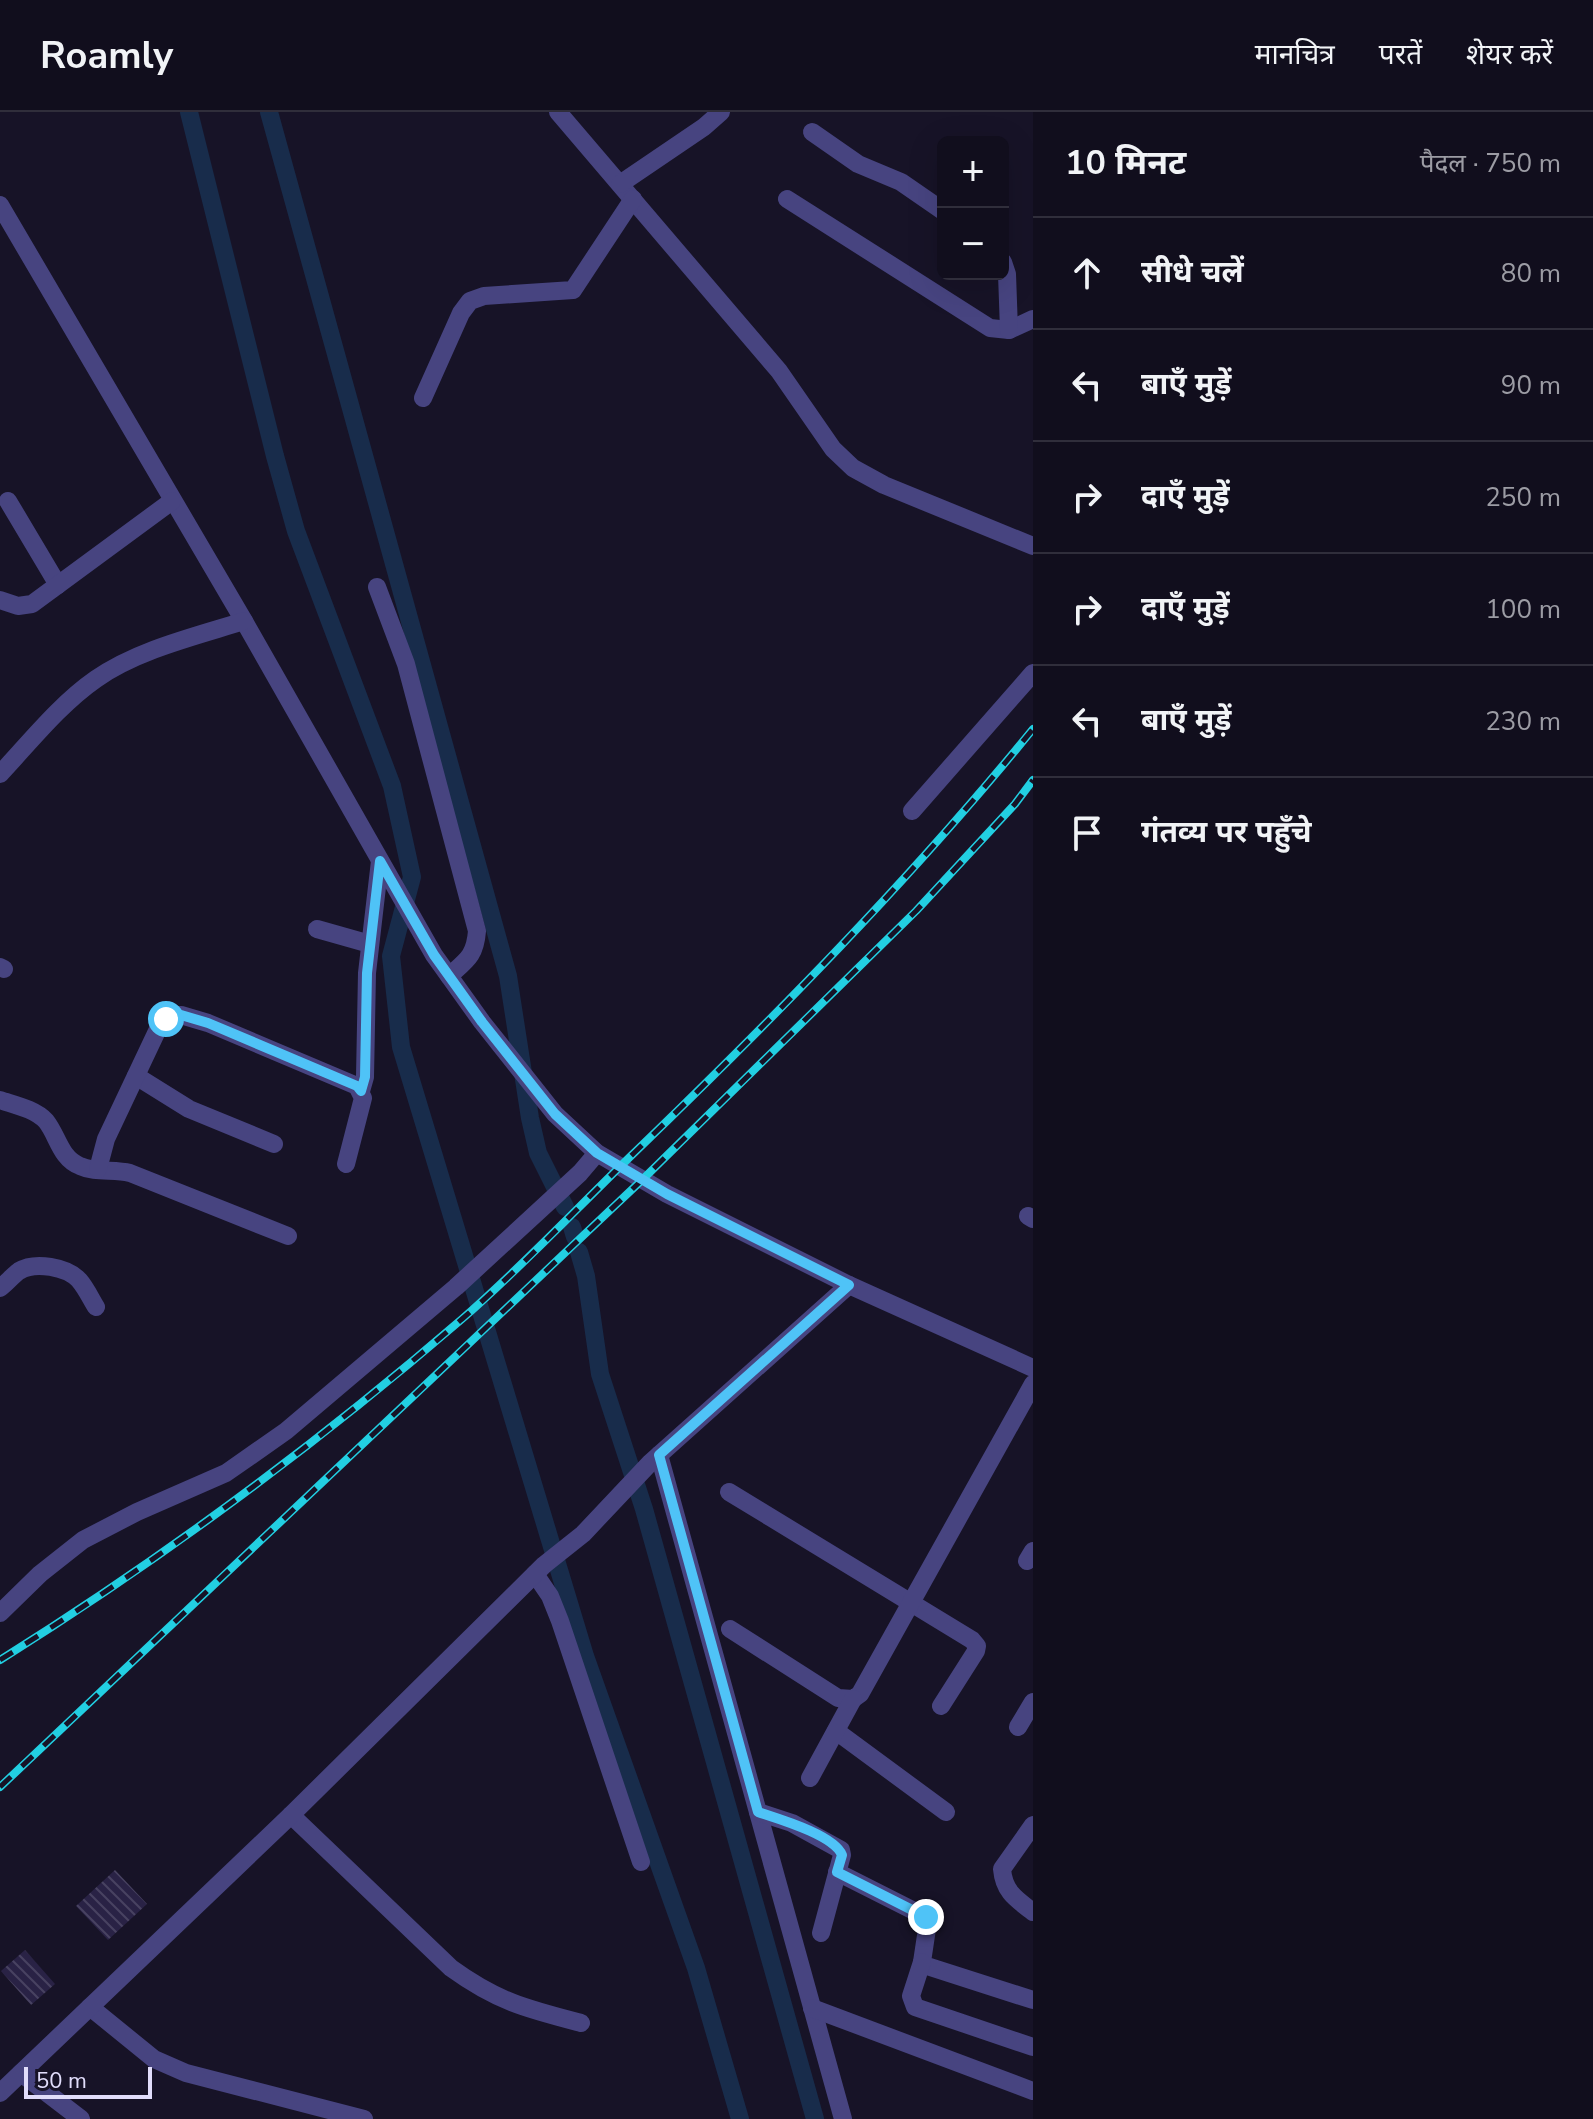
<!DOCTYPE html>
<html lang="hi">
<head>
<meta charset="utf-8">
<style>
  :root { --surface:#110e1d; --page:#1e1c2a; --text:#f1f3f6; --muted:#9c9ca4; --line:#302e3b }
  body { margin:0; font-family:"Nunito Sans","Noto Sans Devanagari",sans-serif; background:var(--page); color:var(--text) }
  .controls { position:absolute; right:24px; top:24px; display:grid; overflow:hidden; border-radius:12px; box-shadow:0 8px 32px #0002 }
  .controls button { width:72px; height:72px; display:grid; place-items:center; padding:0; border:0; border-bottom:2px solid var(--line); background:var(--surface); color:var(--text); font:40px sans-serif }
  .scale { position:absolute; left:24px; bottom:20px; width:128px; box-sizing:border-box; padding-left:8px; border:4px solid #e1ddfb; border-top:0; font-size:22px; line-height:28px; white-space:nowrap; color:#e1ddfb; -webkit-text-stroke:6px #171327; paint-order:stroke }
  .stop { position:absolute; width:24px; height:24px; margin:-18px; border:6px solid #4fc3f7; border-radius:50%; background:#fff }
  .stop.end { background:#4fc3f7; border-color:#fff; box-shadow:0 2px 8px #0008 }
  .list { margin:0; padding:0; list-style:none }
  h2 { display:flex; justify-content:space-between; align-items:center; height:104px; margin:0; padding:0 32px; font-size:34px }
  h2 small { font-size:26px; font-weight:400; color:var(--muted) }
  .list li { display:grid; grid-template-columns:52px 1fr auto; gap:24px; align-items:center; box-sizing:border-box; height:112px; padding:0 32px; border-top:2px solid var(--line) }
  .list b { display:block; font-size:30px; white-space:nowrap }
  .list em { font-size:26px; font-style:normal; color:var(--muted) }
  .icon { flex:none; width:44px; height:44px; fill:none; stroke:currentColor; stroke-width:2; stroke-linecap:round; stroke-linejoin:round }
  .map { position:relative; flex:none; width:1033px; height:2007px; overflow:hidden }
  header { display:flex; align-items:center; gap:48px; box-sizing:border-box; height:112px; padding:0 40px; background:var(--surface); border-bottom:2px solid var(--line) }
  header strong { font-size:38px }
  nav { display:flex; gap:44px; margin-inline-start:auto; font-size:28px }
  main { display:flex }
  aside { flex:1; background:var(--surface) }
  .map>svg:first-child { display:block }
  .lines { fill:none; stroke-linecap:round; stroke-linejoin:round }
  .canal { stroke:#182c4b; stroke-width:18 }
  .building { fill:url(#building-back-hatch) }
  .minor { stroke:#474480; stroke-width:18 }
  .rail-casing { stroke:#22cfe2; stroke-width:8 }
  .rail { stroke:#171327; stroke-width:5; stroke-dasharray:15; stroke-linecap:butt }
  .route { stroke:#4fc3f7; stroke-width:10 }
</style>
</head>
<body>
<header>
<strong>Roamly</strong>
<nav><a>मानचित्र</a><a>परतें</a><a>शेयर करें</a></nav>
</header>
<main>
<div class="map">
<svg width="1033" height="2007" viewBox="0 0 1033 2007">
  <defs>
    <pattern id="building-back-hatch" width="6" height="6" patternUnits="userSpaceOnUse" patternTransform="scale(2)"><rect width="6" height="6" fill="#292245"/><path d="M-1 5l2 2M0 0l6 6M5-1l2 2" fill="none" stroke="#484261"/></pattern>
  </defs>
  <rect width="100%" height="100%" fill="#171327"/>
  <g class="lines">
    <g class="canal">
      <polyline points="189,0 275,344 296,419 392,674 412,765 391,844 401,935 585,1544 696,1856 740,2007"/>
      <polyline points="269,0 508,864 530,1006 538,1041 565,1095"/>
      <polyline points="572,1115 575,1125"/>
      <polyline points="579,1140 586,1164 600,1262 644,1397 815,2007"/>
    </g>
  </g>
  <g class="building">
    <polygon points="115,1758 147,1792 108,1828 76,1794"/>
    <polygon points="25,1838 55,1872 31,1893 1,1859"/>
  </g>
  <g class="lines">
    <g class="minor">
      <polyline points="558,0 779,259 833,337 853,356 884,373 1033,434"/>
      <polyline points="812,20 858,52 901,70 943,99"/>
      <polyline points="620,72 704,15 721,0"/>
      <polyline points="787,87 990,216 1009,218 1033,207"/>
      <polyline points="0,93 244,509 434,843 482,910 555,1002 597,1041 667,1082 849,1173 1033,1256"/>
      <polyline points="1003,150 1007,162 1009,218"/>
      <polyline points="423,286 461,201 470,189 484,184 573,178 633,87"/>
      <polyline points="8,389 58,473"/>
      <path d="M377 475 406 552 477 819C475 844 467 848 449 864"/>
      <polyline points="0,488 18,494 32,492 172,389"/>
      <path d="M0 662C30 630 60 592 96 567 137 538 196 524 244 509"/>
      <polyline points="912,699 1033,561"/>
      <polyline points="317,817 370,832"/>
      <polyline points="0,855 4,857"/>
      <polyline points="136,964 189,997 274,1032"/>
      <polyline points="361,979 365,965 367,861 380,749"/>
      <path d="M0 988C15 993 35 997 46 1009 58 1024 60 1046 80 1054 95 1061 114 1057 130 1061L288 1124"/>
      <polyline points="98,1057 106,1027 158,917 166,907 181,903 208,911 357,974 363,986 346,1052"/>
      <polyline points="1028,1104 1033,1107"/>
      <path d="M0 1176C7 1171 12 1164 19 1159 35 1149 67 1155 79 1168 86 1176 91 1187 96 1195"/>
      <polyline points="659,1343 843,2007"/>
      <polyline points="729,1380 972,1528 977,1534 976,1539 941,1594"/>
      <polyline points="1027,1449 1033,1439"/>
      <polyline points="535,1462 550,1484 560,1509 641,1750"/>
      <polyline points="0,1501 40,1462 83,1428 137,1400 226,1361 286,1319 456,1175 580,1061 597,1041"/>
      <polyline points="730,1517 838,1586 853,1587 860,1582 1033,1272"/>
      <polyline points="1018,1615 1033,1590"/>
      <polyline points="836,1619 946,1700"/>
      <polyline points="810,1666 853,1587"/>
      <polyline points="758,1700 792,1711 841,1738 842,1743 821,1821"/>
      <path d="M291 1703 451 1856C498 1890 527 1897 581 1911"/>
      <path d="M1033 1713 1002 1757C1004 1780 1016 1787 1033 1800"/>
      <polyline points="837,1760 926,1805 928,1810 922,1850 927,1854 1033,1888"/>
      <polyline points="922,1850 911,1884 915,1895 1033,1935"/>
      <polyline points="90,1895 154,1947 186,1961 364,2007"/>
      <polyline points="812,1896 1033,1979"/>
      <polyline points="21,1961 81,2007"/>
      <polyline points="0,1981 291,1703 544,1453 583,1422 650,1351 849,1173"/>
    </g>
    <defs>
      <g id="rail">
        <path d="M0 1548C163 1446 317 1332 462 1207 522 1155 577 1096 634 1041 774 906 910 768 1033 617"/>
        <polyline points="0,1675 642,1068 916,799 1015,692 1033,668"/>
      </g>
    </defs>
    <use href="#rail" class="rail-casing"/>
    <use href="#rail" class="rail"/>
  </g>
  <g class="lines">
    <path class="route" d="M166 907 181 903 208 911 357 974 361 979 365 965 367 861 380 749 434 843 482 910 555 1002 597 1041 667 1082 849 1173 659 1343 758 1700C779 1707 834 1723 842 1743L837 1760 926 1805"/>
  </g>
</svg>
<div class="controls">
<button>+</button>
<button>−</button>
</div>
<div class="scale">50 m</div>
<div class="stop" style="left:166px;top:907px"></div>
<div class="stop end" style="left:926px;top:1805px"></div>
</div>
<aside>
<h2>10 मिनट<small>पैदल · 750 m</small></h2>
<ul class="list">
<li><svg class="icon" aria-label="ahead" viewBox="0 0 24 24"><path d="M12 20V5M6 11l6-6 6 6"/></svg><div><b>सीधे चलें</b></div><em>80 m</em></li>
<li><svg class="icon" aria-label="left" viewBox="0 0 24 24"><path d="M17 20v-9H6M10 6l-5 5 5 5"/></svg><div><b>बाएँ मुड़ें</b></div><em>90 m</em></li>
<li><svg class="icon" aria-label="right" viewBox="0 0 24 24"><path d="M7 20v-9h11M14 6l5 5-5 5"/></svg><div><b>दाएँ मुड़ें</b></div><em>250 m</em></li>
<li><svg class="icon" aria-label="right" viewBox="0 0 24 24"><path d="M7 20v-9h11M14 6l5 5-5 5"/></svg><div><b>दाएँ मुड़ें</b></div><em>100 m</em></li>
<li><svg class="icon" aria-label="left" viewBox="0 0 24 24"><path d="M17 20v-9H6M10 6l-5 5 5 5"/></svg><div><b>बाएँ मुड़ें</b></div><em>230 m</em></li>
<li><svg class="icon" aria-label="arrive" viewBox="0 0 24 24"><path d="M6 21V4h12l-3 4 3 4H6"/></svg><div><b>गंतव्य पर पहुँचे</b></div></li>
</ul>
</aside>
</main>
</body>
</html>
